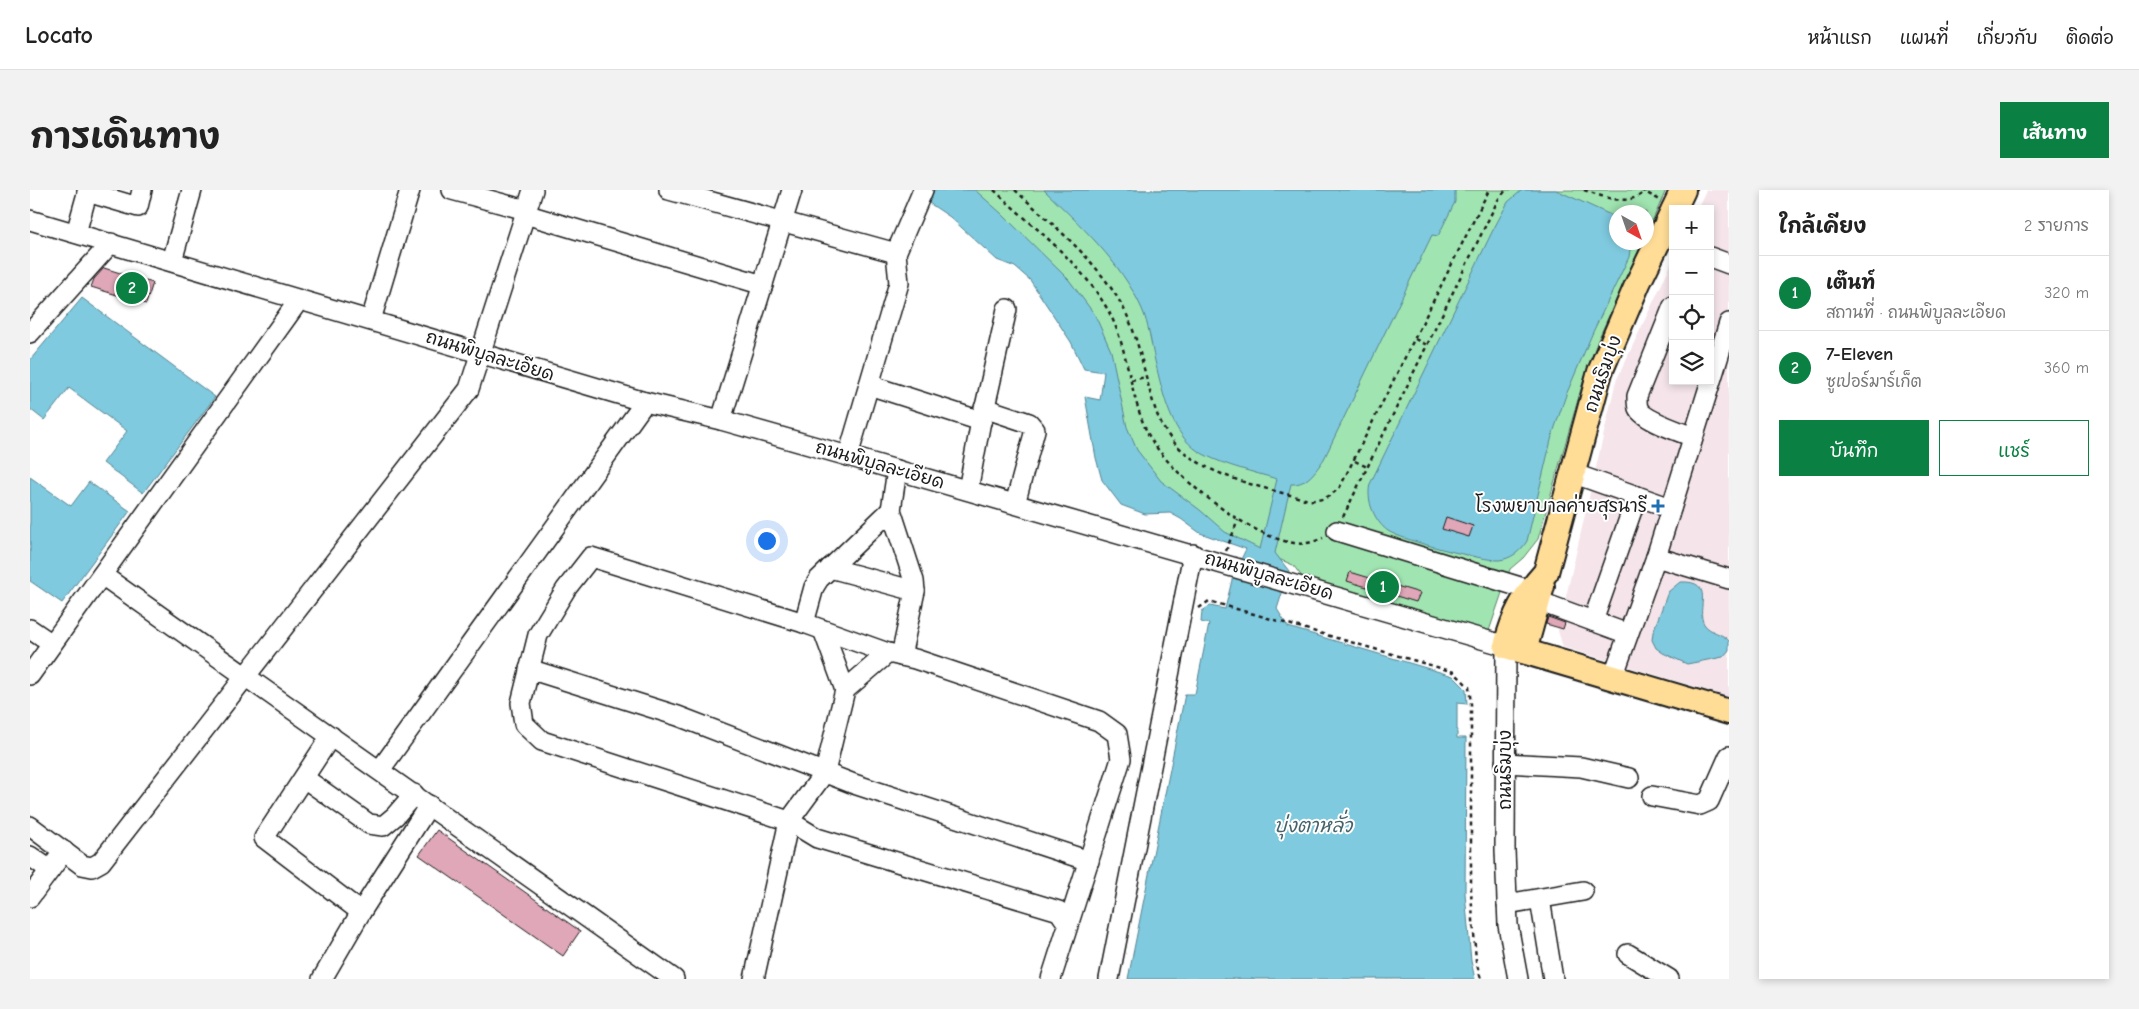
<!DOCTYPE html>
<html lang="th">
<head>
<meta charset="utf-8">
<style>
  :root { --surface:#fff; --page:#f2f2f2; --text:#222; --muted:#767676; --line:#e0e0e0; --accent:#0b8043 }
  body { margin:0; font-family:"Comic Neue","Playpen Sans Thai",sans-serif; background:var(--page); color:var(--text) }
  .controls { position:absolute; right:15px; top:15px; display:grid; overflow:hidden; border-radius:0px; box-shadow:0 2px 8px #0003 }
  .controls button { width:45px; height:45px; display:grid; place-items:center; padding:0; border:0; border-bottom:1px solid var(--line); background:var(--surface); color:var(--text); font:25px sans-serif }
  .compass { position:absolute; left:1579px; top:15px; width:45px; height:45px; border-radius:50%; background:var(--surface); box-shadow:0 2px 8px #0003; rotate:140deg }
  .you { position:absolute; left:736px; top:350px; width:18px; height:18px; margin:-12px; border:4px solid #fff; border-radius:50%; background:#1a73e8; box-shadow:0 0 0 8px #1a73e833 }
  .badge { display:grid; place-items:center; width:32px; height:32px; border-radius:50%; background:var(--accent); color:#fff; font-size:16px; font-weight:700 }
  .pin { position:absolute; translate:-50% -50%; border:2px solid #fff; box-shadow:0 1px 5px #0006 }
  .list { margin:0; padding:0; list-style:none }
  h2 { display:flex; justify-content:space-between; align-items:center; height:65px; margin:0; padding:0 20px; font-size:21px }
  h2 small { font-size:16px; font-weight:400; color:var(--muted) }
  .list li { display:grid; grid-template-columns:32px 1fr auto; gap:15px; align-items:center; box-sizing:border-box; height:75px; padding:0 20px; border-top:1px solid var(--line) }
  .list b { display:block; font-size:19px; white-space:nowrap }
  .list p { margin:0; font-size:16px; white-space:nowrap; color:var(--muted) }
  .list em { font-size:16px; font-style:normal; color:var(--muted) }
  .actions { display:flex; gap:10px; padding:15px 20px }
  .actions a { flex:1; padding:11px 0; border:1px solid var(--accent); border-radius:0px; text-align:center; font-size:18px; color:var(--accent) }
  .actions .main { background:var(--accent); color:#fff }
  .icon { flex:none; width:28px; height:28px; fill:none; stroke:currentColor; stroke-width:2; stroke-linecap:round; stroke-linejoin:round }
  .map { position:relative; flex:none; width:1699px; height:789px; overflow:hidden; border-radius:0px }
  header { display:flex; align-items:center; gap:30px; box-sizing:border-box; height:70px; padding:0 25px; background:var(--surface); border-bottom:1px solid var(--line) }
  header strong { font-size:24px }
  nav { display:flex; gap:28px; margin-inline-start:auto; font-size:18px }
  .intro { display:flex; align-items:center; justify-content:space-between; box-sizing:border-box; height:120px; padding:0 30px }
  h1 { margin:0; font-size:35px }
  .button { padding:12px 22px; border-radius:0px; background:var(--accent); color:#fff; font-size:18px; font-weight:700 }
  main { display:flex; gap:30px; padding:0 30px }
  aside { flex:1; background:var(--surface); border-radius:0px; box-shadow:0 2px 8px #0003 }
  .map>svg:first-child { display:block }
  .built { fill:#f5e5ea }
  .green { fill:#a0e5b1; stroke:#5e8066 }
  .water { fill:#7fcadf; stroke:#578491 }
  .building { fill:#dfa7b8; stroke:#1c1c1c }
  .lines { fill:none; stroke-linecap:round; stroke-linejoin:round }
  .minor-casing { stroke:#1c1c1c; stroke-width:22 }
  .major-casing { stroke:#1c1c1c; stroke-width:28 }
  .path { stroke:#1c1c1c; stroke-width:2.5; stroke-dasharray:4 4; stroke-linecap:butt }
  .minor { stroke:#fff; stroke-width:19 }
  .major { stroke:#ffdd96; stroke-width:24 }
  .poi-dot { fill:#1f6fb2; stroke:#fff; stroke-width:2 }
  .labels { text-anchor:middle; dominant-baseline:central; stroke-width:4; stroke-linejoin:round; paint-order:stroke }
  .street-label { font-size:18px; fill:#1c1c1c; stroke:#fff }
  .poi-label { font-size:18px; fill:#1c1c1c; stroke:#fff; text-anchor:end }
  .water-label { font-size:19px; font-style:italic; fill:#44626a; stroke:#fff }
</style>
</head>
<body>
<header>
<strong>Locato</strong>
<nav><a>หน้าแรก</a><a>แผนที่</a><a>เกี่ยวกับ</a><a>ติดต่อ</a></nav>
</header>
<div class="intro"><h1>การเดินทาง</h1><a class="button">เส้นทาง</a></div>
<main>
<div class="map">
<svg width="1699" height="789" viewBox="0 0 1699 789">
  <rect width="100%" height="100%" fill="#fff"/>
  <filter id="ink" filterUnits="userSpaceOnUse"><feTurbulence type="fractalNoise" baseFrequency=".02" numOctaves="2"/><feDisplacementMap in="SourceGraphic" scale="10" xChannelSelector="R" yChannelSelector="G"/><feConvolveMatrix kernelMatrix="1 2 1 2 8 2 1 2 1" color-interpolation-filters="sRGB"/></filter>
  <g filter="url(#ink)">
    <polygon class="built" points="1676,0 1699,0 1699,507 1533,457 1528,441 1586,191 1643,70 1643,191 1680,191 1680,19 1667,19"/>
    <polygon class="green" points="936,0 1636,0 1617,43 1616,22 1586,22 1586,52 1612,53 1568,150 1553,192 1508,349 1493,368 1480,379 1459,441 1273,388 1263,375 1205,351 1130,297 1090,237 1079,170"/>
    <g class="water">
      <path d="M898 0H945L972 24 1039 90 1065 125 1081 161 1097 237 1107 260 1131 291 1170 320 1195 342 1230 359 1247 289C1223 282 1197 276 1175 265 1141 249 1133 203 1125 171 1121 154 1119 135 1112 119 1091 72 1050 35 1014 0H1425V12L1408 46 1402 45 1294 269C1285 282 1277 295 1261 294L1245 363 1259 381 1247 419 1258 437 1423 486 1436 499 1437 514 1427 513V548H1436L1435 703 1441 771 1445 789H1098L1155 504H1165L1179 434 1171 432 1172 421 1180 416 1195 419 1203 386 1216 359 1170 343 1151 329 1140 323 1115 324 1091 315 1072 290 1066 268 1055 207 1070 210 1074 182 1054 179 1041 152 1000 90 985 77 967 70 920 27 896 11Z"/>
      <path d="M1492 0H1526L1583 26 1586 28V52L1601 53 1599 67 1563 142 1536 205 1522 246 1497 351C1491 361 1481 369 1469 370 1454 371 1371 350 1358 341 1344 331 1336 310 1340 294L1462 42 1478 12Z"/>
      <polygon points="52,108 185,207 113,303 73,273 97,241 39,198 14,230 0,219 0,170"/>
      <polygon points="0,287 41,316 59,292 100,321 32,413 0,391"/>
      <path d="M1650 392C1687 390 1665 419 1674 434 1680 443 1693 443 1699 451V460L1693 467 1657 474 1633 463 1626 458 1622 450 1623 442 1638 402Z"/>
    </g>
    <g class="building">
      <polygon points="74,78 123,93 116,114 61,97 64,89"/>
      <polygon points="1416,327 1443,336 1439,347 1412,339"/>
      <polygon points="1320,382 1390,403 1386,412 1317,391"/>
      <polygon points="1518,427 1535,433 1533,439 1516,434"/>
      <polygon points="407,640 550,741 533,766 389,665"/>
    </g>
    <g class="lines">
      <defs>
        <g id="minor">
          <polyline points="422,0 496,20"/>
          <polyline points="639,0 866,63"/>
          <polyline points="57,2 108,17 112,0"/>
          <polyline points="495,24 733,95"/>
          <polyline points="0,30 615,212 691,230 818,266 1476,456 1475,660 1478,735 1488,789"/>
          <polyline points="46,43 58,0"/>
          <polyline points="1680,67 1699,74"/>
          <polyline points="142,71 162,0"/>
          <path d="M1643 116 1607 206C1607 210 1607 215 1608 218 1613 230 1651 242 1663 247"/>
          <polyline points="341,130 380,0"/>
          <polyline points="1699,133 1626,367 1699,389"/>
          <polyline points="0,143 81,53"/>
          <polyline points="839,195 951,231 938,300"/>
          <polyline points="954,218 999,233 1005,240 985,314"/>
          <polyline points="691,230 762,0"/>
          <polyline points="952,230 977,119"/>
          <polyline points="818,266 869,93 866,63 893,0"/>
          <polyline points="867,280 861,320 884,391 885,401 871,466"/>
          <polyline points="1542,283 1641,318"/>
          <polyline points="1307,341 1500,400"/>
          <polyline points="800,378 885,401"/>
          <polyline points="72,385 644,789"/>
          <polyline points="1508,411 1598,444"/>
          <polyline points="1563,431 1607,306"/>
          <polyline points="774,433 784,397 789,389 861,320"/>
          <polyline points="0,439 22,454"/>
          <polyline points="793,440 815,500"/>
          <polyline points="499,479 648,526 824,594 1059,671"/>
          <polyline points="0,485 269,110"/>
          <polyline points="1583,487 1626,367"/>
          <polyline points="301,546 234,648 331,722"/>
          <polyline points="1475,573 1551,577 1599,588"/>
          <polyline points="350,580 615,212"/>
          <polyline points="274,588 339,634 353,636 365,626 384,604"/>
          <polyline points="1622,606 1670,615 1679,611 1699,566"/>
          <polyline points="0,636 52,675 62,677 71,672 439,199 503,0"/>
          <polyline points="0,666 20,680"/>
          <polyline points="0,707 34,661"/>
          <polyline points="1510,709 1523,789"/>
          <polyline points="1477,714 1553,701"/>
          <polyline points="1598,764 1639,789"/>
          <polyline points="292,789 331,722 399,615"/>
          <polyline points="724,789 759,631 795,582 815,500 858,463"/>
          <polyline points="1021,789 1091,569 1087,544 1069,531 885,469 858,463 774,433 561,367 536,399 508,445 491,513 494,534 512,551 759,631 787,648 1029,721 1038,734"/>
          <polyline points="1079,789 1163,364"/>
        </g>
        <g id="major">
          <polyline points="1644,19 1653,0"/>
          <path d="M1643 21 1608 93 1570 182 1516 382C1494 406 1484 425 1476 456L1699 522"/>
          <polyline points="1494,461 1512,396"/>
        </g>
      </defs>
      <use href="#minor" class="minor-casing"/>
      <use href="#major" class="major-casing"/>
      <g class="path">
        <path d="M964 0C1002 36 1047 69 1075 115 1099 154 1098 203 1118 244 1139 284 1219 347 1264 353 1274 355 1283 352 1293 348"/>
        <path d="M985 0C1025 37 1071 73 1096 123 1111 155 1115 191 1127 224 1149 284 1224 294 1278 310 1293 311 1300 307 1310 297L1459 0"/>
        <path d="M1554 0C1575 7 1598 18 1617 0"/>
        <polyline points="1611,0 1630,10"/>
        <polyline points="1385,149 1397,155"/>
        <polyline points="1101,190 1116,187"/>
        <polyline points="1325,271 1337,277"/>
        <polyline points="1313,327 1468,10 1476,0"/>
        <polyline points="1196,361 1208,330"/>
        <polyline points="1169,418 1179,411 1424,482 1439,497 1441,514 1441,702 1446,771 1451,789"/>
      </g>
      <use href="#minor" class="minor"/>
      <use href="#major" class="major"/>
    </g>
  </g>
  <path class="poi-dot" d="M1625.5 308.5h5v5h5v5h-5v5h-5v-5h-5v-5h5z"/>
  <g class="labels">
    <g class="street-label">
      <text transform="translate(460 166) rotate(17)">ถนนพิบูลละเอียด</text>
      <text transform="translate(1573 184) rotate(-71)">ถนนริมบุ่ง</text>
      <text transform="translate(850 275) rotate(16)">ถนนพิบูลละเอียด</text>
      <text transform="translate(1239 386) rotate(16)">ถนนพิบูลละเอียด</text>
      <text transform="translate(1475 580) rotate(-90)">ถนนริมบุ่ง</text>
    </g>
    <g class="poi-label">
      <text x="1617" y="316">โรงพยาบาลค่ายสุรนารี</text>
    </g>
    <g class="water-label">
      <text x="1283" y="636">บุ่งตาหลั่ว</text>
    </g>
  </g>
</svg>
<div class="controls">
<button>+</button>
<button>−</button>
<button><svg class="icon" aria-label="locate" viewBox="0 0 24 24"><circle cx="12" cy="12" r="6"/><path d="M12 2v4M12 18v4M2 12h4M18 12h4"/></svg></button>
<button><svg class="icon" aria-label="layers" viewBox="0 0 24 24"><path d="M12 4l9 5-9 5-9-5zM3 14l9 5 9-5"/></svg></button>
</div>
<svg class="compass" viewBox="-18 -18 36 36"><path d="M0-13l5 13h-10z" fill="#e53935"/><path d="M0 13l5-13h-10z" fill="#767676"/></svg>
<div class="you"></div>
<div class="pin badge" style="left:1353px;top:397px">1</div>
<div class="pin badge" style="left:102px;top:98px">2</div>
</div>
<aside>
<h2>ใกล้เคียง<small>2 รายการ</small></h2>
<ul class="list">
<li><span class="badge">1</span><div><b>เต๊นท์</b><p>สถานที่ · ถนนพิบูลละเอียด</p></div><em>320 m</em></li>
<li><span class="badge">2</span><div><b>7-Eleven</b><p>ซูเปอร์มาร์เก็ต</p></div><em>360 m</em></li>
</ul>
<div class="actions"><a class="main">บันทึก</a><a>แชร์</a></div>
</aside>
</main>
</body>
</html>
